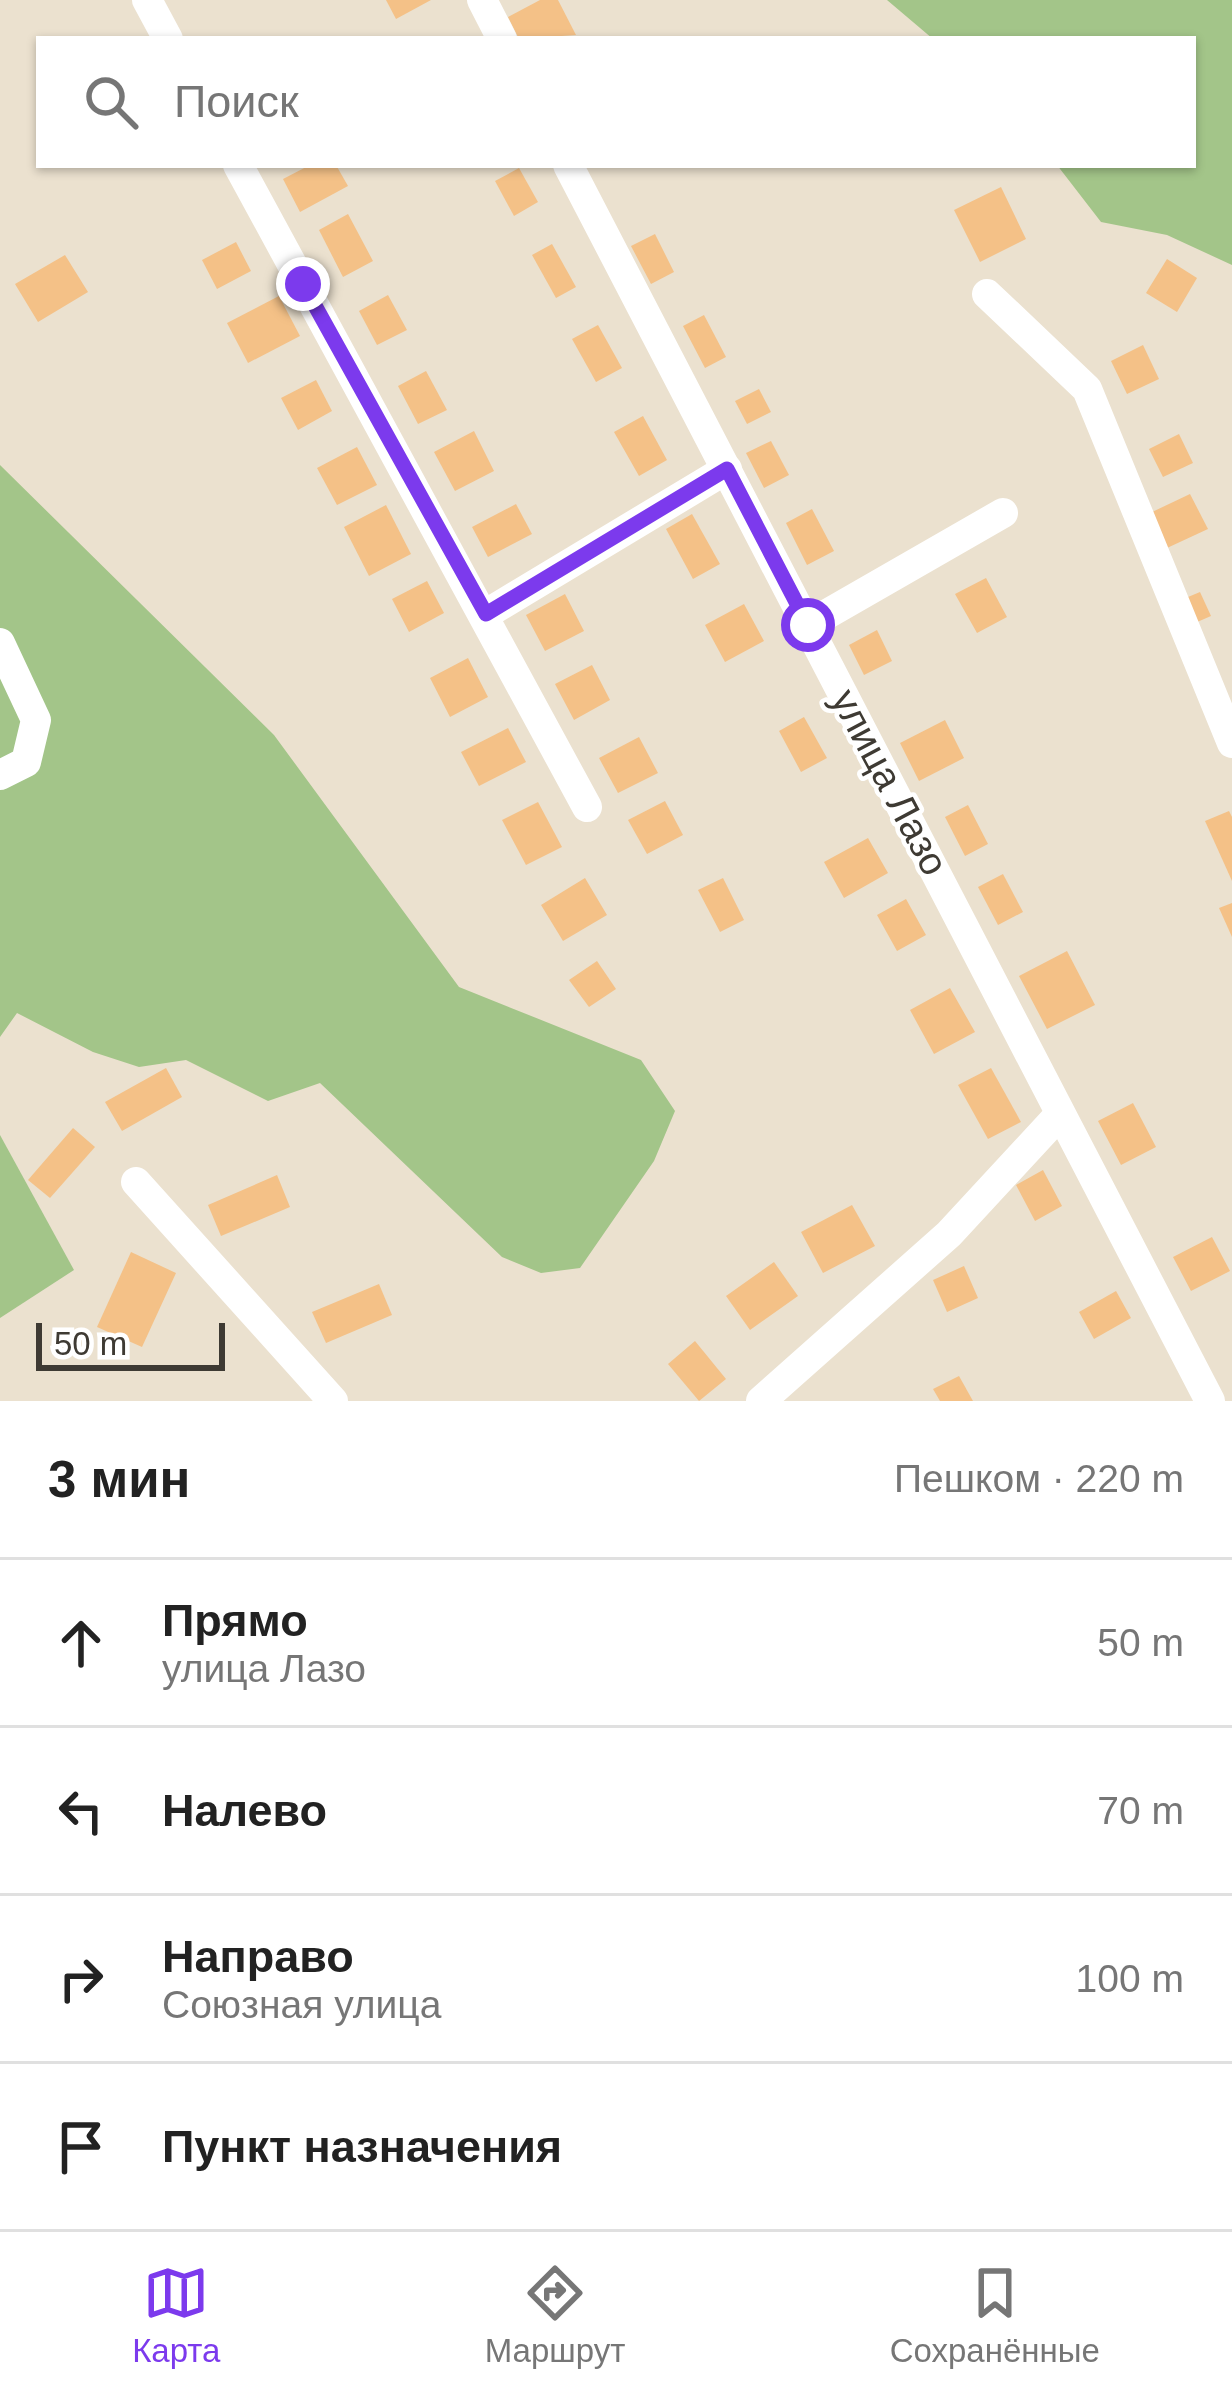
<!DOCTYPE html>
<html lang="ru">
<head>
<meta charset="utf-8">
<style>
  :root { --surface:#fff; --page:#f6f6f6; --text:#222; --muted:#767676; --line:#e0e0e0; --accent:#7c3aed }
  body { margin:0; font-family:Helvetica,sans-serif; background:var(--page); color:var(--text) }
  .scale { position:absolute; left:36px; bottom:30px; width:189px; box-sizing:border-box; padding-left:12px; border:6px solid #3e3a33; border-top:0; font-size:33px; line-height:42px; white-space:nowrap; color:#3e3a33; -webkit-text-stroke:9px #fff; paint-order:stroke }
  .stop { position:absolute; width:36px; height:36px; margin:-27px; border:9px solid #7c3aed; border-radius:50%; background:#fff }
  .stop.end { background:#7c3aed; border-color:#fff; box-shadow:0 3px 12px #0008 }
  .list { margin:0; padding:0; list-style:none }
  h2 { display:flex; justify-content:space-between; align-items:center; height:156px; margin:0; padding:0 48px; font-size:51px }
  h2 small { font-size:39px; font-weight:400; color:var(--muted) }
  .list li { display:grid; grid-template-columns:78px 1fr auto; gap:36px; align-items:center; box-sizing:border-box; height:168px; padding:0 48px; border-top:3px solid var(--line) }
  .list b { display:block; font-size:45px; white-space:nowrap }
  .list p { margin:0; font-size:39px; white-space:nowrap; color:var(--muted) }
  .list em { font-size:39px; font-style:normal; color:var(--muted) }
  .icon { flex:none; width:66px; height:66px; fill:none; stroke:currentColor; stroke-width:2; stroke-linecap:round; stroke-linejoin:round }
  .map { position:relative; flex:none; width:1232px; height:1401px; overflow:hidden }
  .search { position:absolute; background:var(--surface); box-shadow:0 3px 9px #0004; left:36px; right:36px; top:36px; height:132px; display:flex; align-items:center; gap:30px; box-sizing:border-box; padding:0 42px; border-radius:0px; color:var(--muted); font-size:45px }
  .sheet { height:828px; background:var(--surface) }
  nav { display:flex; justify-content:space-around; align-items:center; box-sizing:border-box; height:168px; border-top:3px solid var(--line); background:var(--surface); font-size:33px; color:var(--muted) }
  nav a { display:grid; justify-items:center; gap:6px }
  nav .on { color:var(--accent) }
  .map>svg:first-child { display:block }
  .green { fill:#a3c589 }
  .building { fill:#f4c187 }
  .lines { fill:none; stroke-linecap:round; stroke-linejoin:round }
  .minor { stroke:#fff; stroke-width:30 }
  .route { stroke:#7c3aed; stroke-width:15 }
  .labels { text-anchor:middle; dominant-baseline:central; stroke-width:9; stroke-linejoin:round; paint-order:stroke }
  .street-label { font-size:39px; fill:#3e3a33; stroke:#fff }
</style>
</head>
<body>
<div class="map">
<svg width="1232" height="1401" viewBox="0 0 1232 1401">
  <rect width="100%" height="100%" fill="#ebe1cf"/>
  <g class="green">
    <polygon points="887,0 1232,0 1232,265 1167,235 1101,222 1057,165 1193,165 1193,39 933,39"/>
    <polygon points="0,465 274,735 459,987 641,1060 675,1111 654,1161 580,1268 541,1273 502,1257 320,1083 268,1101 186,1060 139,1067 93,1052 17,1013 0,1037"/>
    <polygon points="0,1135 74,1270 0,1318"/>
  </g>
  <g class="building">
    <polygon points="386,0 431,0 396,19"/>
    <polygon points="540,0 558,0 576,35 519,39 508,17"/>
    <polygon points="310,165 336,165 348,186 300,212 283,179"/>
    <polygon points="519,168 538,202 514,216 495,181"/>
    <polygon points="1001,187 1026,239 980,262 954,210"/>
    <polygon points="348,214 373,261 343,277 319,230"/>
    <polygon points="655,234 674,272 651,284 631,246"/>
    <polygon points="236,242 251,271 217,289 202,260"/>
    <polygon points="552,244 576,287 556,298 532,255"/>
    <polygon points="65,255 88,292 38,322 15,284"/>
    <polygon points="1167,259 1197,278 1177,312 1146,293"/>
    <polygon points="388,295 407,330 377,345 359,311"/>
    <polygon points="279,296 300,336 248,363 227,323"/>
    <polygon points="704,315 726,357 705,368 683,326"/>
    <polygon points="598,325 622,368 596,382 572,339"/>
    <polygon points="1143,345 1159,379 1127,394 1111,361"/>
    <polygon points="426,371 447,410 418,424 398,386"/>
    <polygon points="316,380 332,411 298,430 281,398"/>
    <polygon points="759,389 771,412 747,424 735,401"/>
    <polygon points="643,416 667,460 639,476 614,432"/>
    <polygon points="474,431 494,471 455,491 434,452"/>
    <polygon points="1179,434 1193,463 1163,477 1149,449"/>
    <polygon points="771,441 789,475 764,488 746,453"/>
    <polygon points="357,447 377,485 337,505 317,468"/>
    <polygon points="1190,494 1208,529 1167,548 1150,513"/>
    <polygon points="516,504 532,534 488,557 472,527"/>
    <polygon points="386,505 411,554 369,576 344,527"/>
    <polygon points="812,509 834,551 807,565 786,523"/>
    <polygon points="692,514 720,564 693,579 666,529"/>
    <polygon points="986,578 1007,617 977,633 955,594"/>
    <polygon points="427,581 444,613 409,632 392,599"/>
    <polygon points="1200,592 1211,616 1188,626 1176,602"/>
    <polygon points="565,594 584,631 545,651 526,615"/>
    <polygon points="744,604 764,641 725,662 705,625"/>
    <polygon points="877,630 892,661 864,675 849,645"/>
    <polygon points="468,658 488,697 450,717 430,678"/>
    <polygon points="592,665 610,700 574,720 555,684"/>
    <polygon points="804,717 827,758 801,772 779,731"/>
    <polygon points="945,720 964,758 919,781 900,743"/>
    <polygon points="508,728 526,762 479,786 461,752"/>
    <polygon points="639,737 658,773 618,793 599,758"/>
    <polygon points="665,801 683,835 647,854 628,820"/>
    <polygon points="538,802 562,847 526,865 502,820"/>
    <polygon points="968,805 988,844 965,856 945,817"/>
    <polygon points="1229,811 1232,817 1232,881 1205,821"/>
    <polygon points="868,838 888,873 844,898 824,862"/>
    <polygon points="1003,874 1023,912 998,925 978,887"/>
    <polygon points="585,878 607,915 563,941 541,905"/>
    <polygon points="723,878 744,920 720,932 698,890"/>
    <polygon points="906,899 926,935 897,951 877,915"/>
    <polygon points="1232,903 1232,937 1219,908"/>
    <polygon points="1067,951 1095,1005 1047,1029 1019,976"/>
    <polygon points="597,961 616,989 589,1007 569,980"/>
    <polygon points="950,988 975,1032 934,1054 910,1010"/>
    <polygon points="166,1068 182,1097 122,1131 105,1102"/>
    <polygon points="991,1068 1021,1122 988,1139 958,1085"/>
    <polygon points="1133,1103 1156,1147 1121,1165 1098,1121"/>
    <polygon points="73,1128 95,1147 50,1198 28,1180"/>
    <polygon points="1043,1170 1062,1206 1035,1221 1016,1185"/>
    <polygon points="277,1175 290,1207 221,1236 208,1205"/>
    <polygon points="852,1205 875,1246 823,1273 801,1232"/>
    <polygon points="1212,1237 1230,1271 1191,1291 1173,1257"/>
    <polygon points="131,1252 176,1273 142,1347 97,1327"/>
    <polygon points="774,1262 798,1296 750,1330 726,1296"/>
    <polygon points="964,1266 978,1298 947,1312 933,1280"/>
    <polygon points="379,1284 392,1315 326,1343 312,1312"/>
    <polygon points="1116,1291 1131,1318 1094,1339 1079,1312"/>
    <polygon points="695,1341 726,1379 699,1401 668,1364"/>
    <polygon points="959,1376 973,1401 940,1401 933,1389"/>
  </g>
  <g class="lines">
    <g class="minor">
      <polyline points="147,0 168,39"/>
      <polyline points="482,0 502,39"/>
      <polyline points="238,165 587,807"/>
      <polyline points="568,165 1210,1401"/>
      <polyline points="987,294 1087,389 1232,743"/>
      <polyline points="486,614 727,469"/>
      <polyline points="808,625 1003,513"/>
      <polyline points="0,643 36,720 26,762 0,775"/>
      <polyline points="136,1182 333,1401"/>
      <polyline points="761,1401 949,1234 1060,1114"/>
    </g>
  </g>
  <g class="lines">
    <polyline class="route" points="303,284 486,614 727,469 808,625"/>
  </g>
  <g class="labels">
    <g class="street-label">
      <text transform="translate(890 782) rotate(62)">улица Лазо</text>
    </g>
  </g>
</svg>
<div class="scale">50 m</div>
<div class="stop" style="left:808px;top:625px"></div>
<div class="stop end" style="left:303px;top:284px"></div>
<div class="search"><svg class="icon" aria-label="search" viewBox="0 0 24 24"><circle cx="10" cy="10" r="6"/><path d="M15 15l6 6"/></svg>Поиск</div>
</div>
<section class="sheet">
<h2>3 мин<small>Пешком · 220 m</small></h2>
<ul class="list">
<li><svg class="icon" aria-label="ahead" viewBox="0 0 24 24"><path d="M12 20V5M6 11l6-6 6 6"/></svg><div><b>Прямо</b><p>улица Лазо</p></div><em>50 m</em></li>
<li><svg class="icon" aria-label="left" viewBox="0 0 24 24"><path d="M17 20v-9H6M10 6l-5 5 5 5"/></svg><div><b>Налево</b></div><em>70 m</em></li>
<li><svg class="icon" aria-label="right" viewBox="0 0 24 24"><path d="M7 20v-9h11M14 6l5 5-5 5"/></svg><div><b>Направо</b><p>Союзная улица</p></div><em>100 m</em></li>
<li><svg class="icon" aria-label="arrive" viewBox="0 0 24 24"><path d="M6 21V4h12l-3 4 3 4H6"/></svg><div><b>Пункт назначения</b></div></li>
</ul>
</section>
<nav>
<a class="on"><svg class="icon" aria-label="map" viewBox="0 0 24 24"><path d="M3 6l6-2 6 2 6-2v14l-6 2-6-2-6 2zM9 4v14M15 6v14"/></svg>Карта</a>
<a><svg class="icon" aria-label="directions" viewBox="0 0 24 24"><path d="M12 3l9 9-9 9-9-9zM9 14v-3h6M13 9l2 2-2 2"/></svg>Маршрут</a>
<a><svg class="icon" aria-label="saved" viewBox="0 0 24 24"><path d="M7 4h10v16l-5-4-5 4z"/></svg>Сохранённые</a>
</nav>
</body>
</html>
